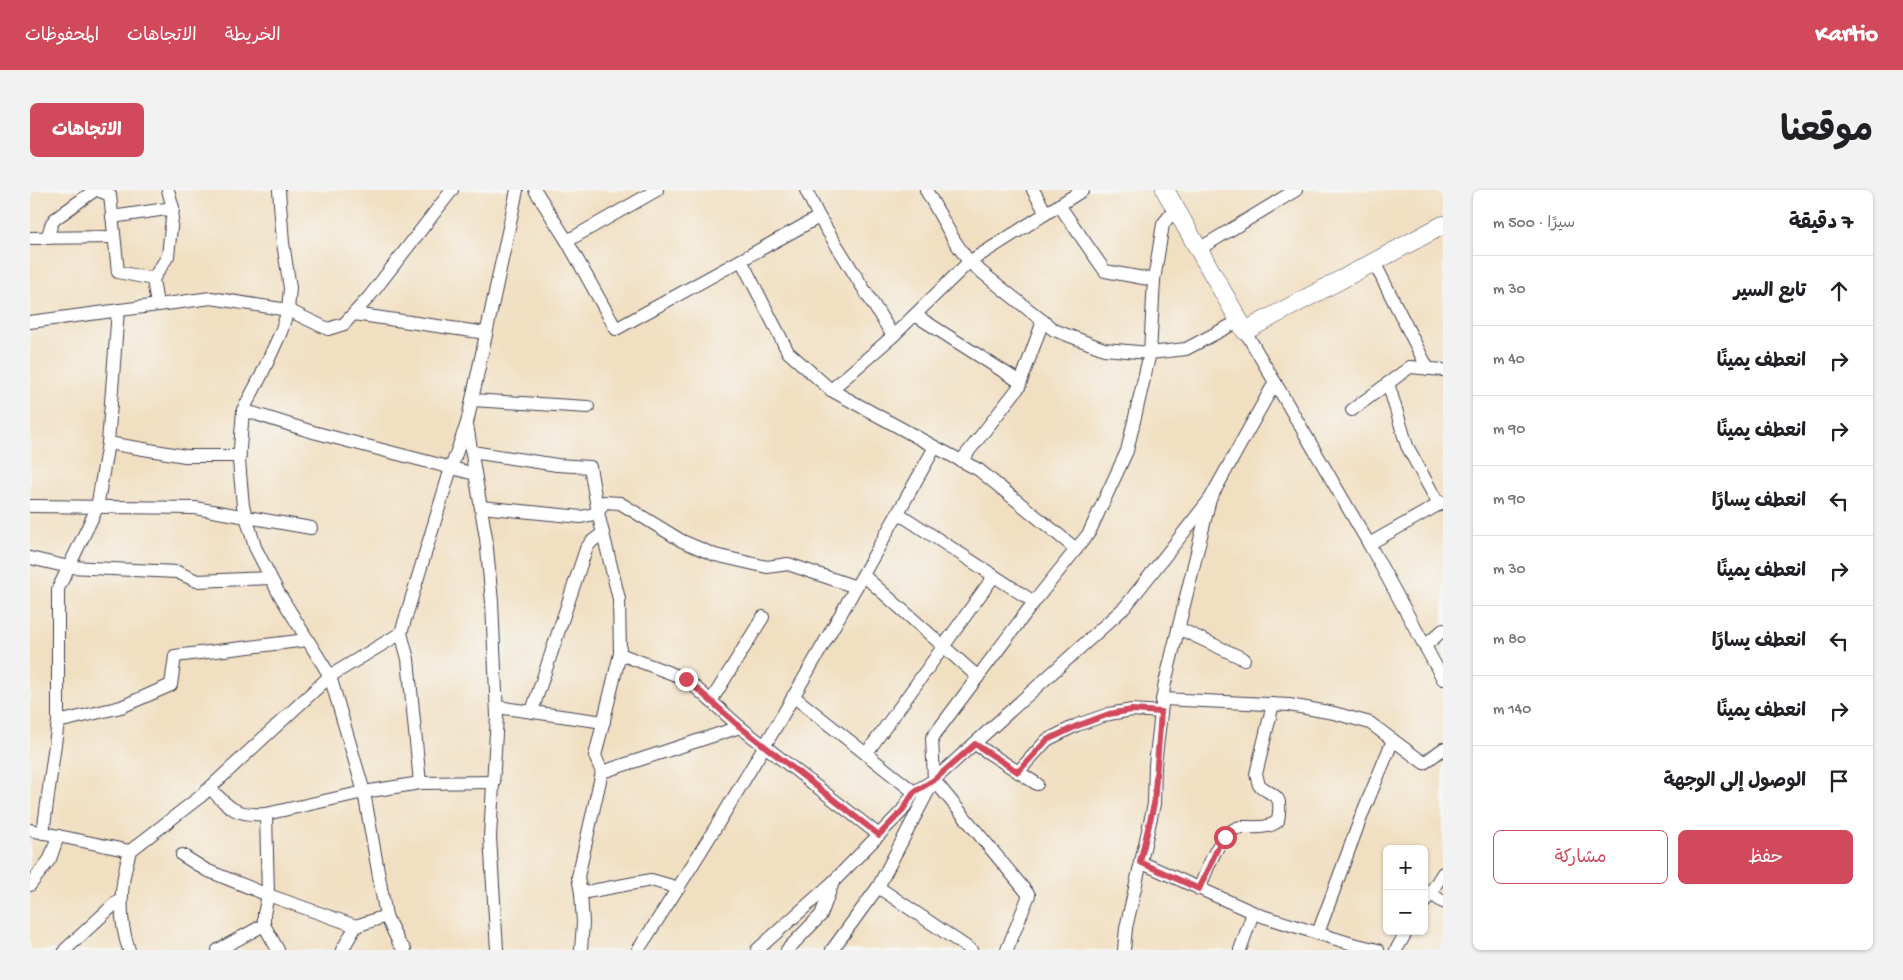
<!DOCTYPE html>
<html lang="ar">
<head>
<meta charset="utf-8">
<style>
  :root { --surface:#fff; --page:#f2f2f2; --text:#202124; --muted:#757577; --line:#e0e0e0; --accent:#d1495b }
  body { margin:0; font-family:"Gochi Hand","Playpen Sans Arabic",sans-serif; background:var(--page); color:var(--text); direction:rtl }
  .controls { position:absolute; right:15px; bottom:15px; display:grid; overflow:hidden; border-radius:8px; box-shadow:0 1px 4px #0004 }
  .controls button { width:45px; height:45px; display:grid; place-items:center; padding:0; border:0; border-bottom:1px solid var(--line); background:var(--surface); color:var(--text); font:25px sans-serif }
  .stop { position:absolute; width:15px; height:15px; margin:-11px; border:4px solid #d1495b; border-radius:50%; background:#fff }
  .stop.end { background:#d1495b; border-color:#fff; box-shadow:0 1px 5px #0008 }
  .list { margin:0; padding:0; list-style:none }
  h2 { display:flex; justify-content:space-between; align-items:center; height:65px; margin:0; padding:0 20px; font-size:21px }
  h2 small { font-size:16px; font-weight:400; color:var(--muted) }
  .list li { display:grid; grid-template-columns:32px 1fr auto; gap:15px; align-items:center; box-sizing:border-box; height:70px; padding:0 20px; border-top:1px solid var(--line) }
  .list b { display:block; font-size:19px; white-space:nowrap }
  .list em { font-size:16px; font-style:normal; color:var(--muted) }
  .actions { display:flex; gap:10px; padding:15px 20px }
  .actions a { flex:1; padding:11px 0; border:1px solid var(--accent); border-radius:8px; text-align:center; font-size:18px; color:var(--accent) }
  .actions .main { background:var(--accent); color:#fff }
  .icon { flex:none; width:28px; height:28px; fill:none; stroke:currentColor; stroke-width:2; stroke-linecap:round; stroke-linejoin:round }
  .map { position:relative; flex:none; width:1413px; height:760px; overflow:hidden; direction:ltr; border-radius:8px }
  header { display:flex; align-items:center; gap:30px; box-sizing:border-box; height:70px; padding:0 25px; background:var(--accent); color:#fff }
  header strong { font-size:24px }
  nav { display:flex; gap:28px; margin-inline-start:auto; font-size:18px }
  .intro { display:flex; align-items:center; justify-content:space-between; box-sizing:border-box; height:120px; padding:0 30px }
  h1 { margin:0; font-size:35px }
  .button { padding:12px 22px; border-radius:8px; background:var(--accent); color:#fff; font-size:18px; font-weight:700 }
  main { display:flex; gap:30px; padding:0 30px }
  aside { flex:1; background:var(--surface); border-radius:8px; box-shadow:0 1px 4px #0004 }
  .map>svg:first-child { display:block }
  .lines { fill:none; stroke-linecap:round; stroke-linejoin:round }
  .minor-casing { stroke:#413e4f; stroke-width:14 }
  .secondary-casing { stroke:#413e4f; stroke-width:19 }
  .minor { stroke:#fff; stroke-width:12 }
  .secondary { stroke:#fff; stroke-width:18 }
  .route { stroke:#d1495b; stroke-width:6 }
</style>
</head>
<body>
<header>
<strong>Kartio</strong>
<nav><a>الخريطة</a><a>الاتجاهات</a><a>المحفوظات</a></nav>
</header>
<div class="intro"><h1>موقعنا</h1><a class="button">الاتجاهات</a></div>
<main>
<aside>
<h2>7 دقيقة<small>سيرًا · 500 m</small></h2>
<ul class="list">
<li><svg class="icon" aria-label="ahead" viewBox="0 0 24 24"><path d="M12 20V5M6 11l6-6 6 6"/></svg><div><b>تابع السير</b></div><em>30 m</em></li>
<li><svg class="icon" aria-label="right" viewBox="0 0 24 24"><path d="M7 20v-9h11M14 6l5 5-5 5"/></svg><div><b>انعطف يمينًا</b></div><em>40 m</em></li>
<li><svg class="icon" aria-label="right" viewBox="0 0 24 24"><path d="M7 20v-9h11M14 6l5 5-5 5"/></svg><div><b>انعطف يمينًا</b></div><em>90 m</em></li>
<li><svg class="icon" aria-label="left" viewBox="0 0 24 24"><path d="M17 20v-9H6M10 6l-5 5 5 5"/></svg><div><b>انعطف يسارًا</b></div><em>90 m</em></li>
<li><svg class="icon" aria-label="right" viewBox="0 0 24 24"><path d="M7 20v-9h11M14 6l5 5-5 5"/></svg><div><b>انعطف يمينًا</b></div><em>30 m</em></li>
<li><svg class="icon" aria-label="left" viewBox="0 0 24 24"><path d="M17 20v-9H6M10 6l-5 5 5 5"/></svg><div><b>انعطف يسارًا</b></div><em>80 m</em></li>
<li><svg class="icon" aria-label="right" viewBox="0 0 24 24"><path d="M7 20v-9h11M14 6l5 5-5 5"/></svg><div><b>انعطف يمينًا</b></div><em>140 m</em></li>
<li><svg class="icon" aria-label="arrive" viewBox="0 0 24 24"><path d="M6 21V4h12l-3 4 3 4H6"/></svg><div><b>الوصول إلى الوجهة</b></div></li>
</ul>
<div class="actions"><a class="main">حفظ</a><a>مشاركة</a></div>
</aside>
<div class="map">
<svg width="1413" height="760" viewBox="0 0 1413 760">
  <rect width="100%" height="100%" fill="#f6f6f2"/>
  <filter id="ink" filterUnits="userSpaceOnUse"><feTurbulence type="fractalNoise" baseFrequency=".02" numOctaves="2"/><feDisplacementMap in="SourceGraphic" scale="10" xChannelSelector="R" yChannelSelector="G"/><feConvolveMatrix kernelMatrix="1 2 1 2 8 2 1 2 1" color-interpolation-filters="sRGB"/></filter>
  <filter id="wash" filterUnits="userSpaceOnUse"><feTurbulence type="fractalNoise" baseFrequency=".0096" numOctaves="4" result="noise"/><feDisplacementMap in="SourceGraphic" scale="20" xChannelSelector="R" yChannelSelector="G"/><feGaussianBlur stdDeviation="1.12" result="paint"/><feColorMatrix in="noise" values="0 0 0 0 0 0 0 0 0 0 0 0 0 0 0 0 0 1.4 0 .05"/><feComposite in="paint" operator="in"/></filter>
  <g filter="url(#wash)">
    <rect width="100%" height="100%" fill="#f1dfc1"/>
  </g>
  <g filter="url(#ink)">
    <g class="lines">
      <defs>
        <g id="minor">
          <polyline points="67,0 80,5 88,82 123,89 127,115"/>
          <polyline points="138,0 143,18"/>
          <polyline points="249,0 253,53 260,98 258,120 251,142 231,186 213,220 209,271 213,316 225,357 248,402 300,486 334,602 356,726 369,753 375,760"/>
          <polyline points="505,0 537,51 586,139 789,27"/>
          <polyline points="776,0 789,27 863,146"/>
          <polyline points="896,0 924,50 939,72 1024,140 1074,159 1120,163 1124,90 1133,34 1146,18"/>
          <polyline points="1003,0 1016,23"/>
          <polyline points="1029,15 1075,81 1124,90"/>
          <polyline points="82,27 143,18 138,66 123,89"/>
          <polyline points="0,48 84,47"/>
          <polyline points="17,48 22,33 25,29 65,0"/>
          <polyline points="537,51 627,0"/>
          <polyline points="1169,59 1266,0"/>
          <polyline points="711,70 758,162 801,200 905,257"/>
          <polyline points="1344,72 1398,179"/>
          <polyline points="88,120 78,253 155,266 210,266"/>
          <polyline points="324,124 456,143"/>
          <polyline points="885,125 990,192"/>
          <polyline points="0,132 181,108 258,120 298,139 314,134 339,107 422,0"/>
          <polyline points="1215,141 1339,354 1413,489"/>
          <polyline points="1358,193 1377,256 1409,315"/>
          <polyline points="801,200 863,146 939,72 1053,0"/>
          <polyline points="442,210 558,217"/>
          <polyline points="213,220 283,242 445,284"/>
          <polyline points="1322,220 1380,177 1413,180"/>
          <polyline points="437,235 456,348 462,412 467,526 460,647 467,760"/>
          <polyline points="78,253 67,318 28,399 28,532 91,517 141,495 145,466 277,450"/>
          <polyline points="442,262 527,275 560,277 568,323 551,327 451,317"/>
          <polyline points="931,271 989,197 1013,131"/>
          <polyline points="0,316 165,318 281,338"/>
          <polyline points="868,323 1004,412"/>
          <polyline points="1339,354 1413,312"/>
          <polyline points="0,368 39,377 147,382 167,391 240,388"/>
          <polyline points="833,385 948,487"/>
          <polyline points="1148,438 1214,469"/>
          <polyline points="371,443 378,469 390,593"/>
          <polyline points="1395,456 1413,440"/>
          <polyline points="763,506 884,602"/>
          <polyline points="1132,509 1259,515 1304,523 1340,533 1394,573 1413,559"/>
          <polyline points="681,511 733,427"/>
          <polyline points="467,517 574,532"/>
          <polyline points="502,521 556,359 561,352 573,343"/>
          <polyline points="710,537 656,489 590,464 589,409 568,323 574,312 590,313 652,351 685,365 737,377 758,374 826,397"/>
          <polyline points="945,554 1007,594"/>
          <polyline points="836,564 964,386"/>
          <polyline points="572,582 565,566 590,464"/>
          <polyline points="988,582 1017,550 1047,535 1079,524 1102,520 1131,522"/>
          <polyline points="904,590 999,705 977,760"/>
          <path d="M180 598C200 619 206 626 236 624"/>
          <polyline points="0,640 100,661 171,606 300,486 371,443 421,278 437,233 487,0"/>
          <polyline points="13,643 28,532"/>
          <polyline points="152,665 176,680 238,705 326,736"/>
          <polyline points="1110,672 1229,725 1319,753 1348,760"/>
          <polyline points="0,695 20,669 28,646"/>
          <polyline points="848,697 941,760"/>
          <path d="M1169 699C1177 681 1190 637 1213 637 1225 637 1238 639 1248 631 1252 603 1248 610 1229 595L1226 584 1243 514"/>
          <polyline points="551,703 548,687 572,582 710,537 849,645"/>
          <polyline points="1400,703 1413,712"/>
          <polyline points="1394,713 1413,683"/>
          <polyline points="1288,743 1333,622 1363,550"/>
          <polyline points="35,760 91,708"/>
          <path d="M99 760C88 728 90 694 100 661"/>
          <polyline points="188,760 234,735"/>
          <polyline points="248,760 234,735 234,724 238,705 236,624 334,602 390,593 464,592"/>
          <polyline points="312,760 326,736 356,726"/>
          <polyline points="551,760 553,733 551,703 621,690 649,698"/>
          <path d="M608 760C715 597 810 426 905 257L949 280 1046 359"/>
          <polyline points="727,760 802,693 872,621 884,602 904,590 1095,417 1180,309"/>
          <polyline points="757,760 791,725 802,695"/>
          <polyline points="802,760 848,697 904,590 902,548 1004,412 1059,343 1097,261 1120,163 1156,159 1209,131"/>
          <polyline points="1094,760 1096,738 1124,614 1125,575 1134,497 1180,309 1245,192"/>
          <polyline points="1210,760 1223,723"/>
          <polyline points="1366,760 1377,741"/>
        </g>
        <polyline id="secondary" points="1135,0 1215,141 1413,35"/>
      </defs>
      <use href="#minor" class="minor-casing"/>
      <use href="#secondary" class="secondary-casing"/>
      <use href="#minor" class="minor"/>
      <use href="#secondary" class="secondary"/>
    </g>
  </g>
  <g class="lines" filter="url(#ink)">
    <polyline class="route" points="656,489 710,537 849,645 872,621 884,602 904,590 945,554 988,582 1017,550 1047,536 1079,524 1102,520 1131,522 1124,614 1110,672 1169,699 1189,655 1195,647"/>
  </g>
</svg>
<div class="controls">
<button>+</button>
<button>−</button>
</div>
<div class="stop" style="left:1195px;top:647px"></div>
<div class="stop end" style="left:656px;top:489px"></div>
</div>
</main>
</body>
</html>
